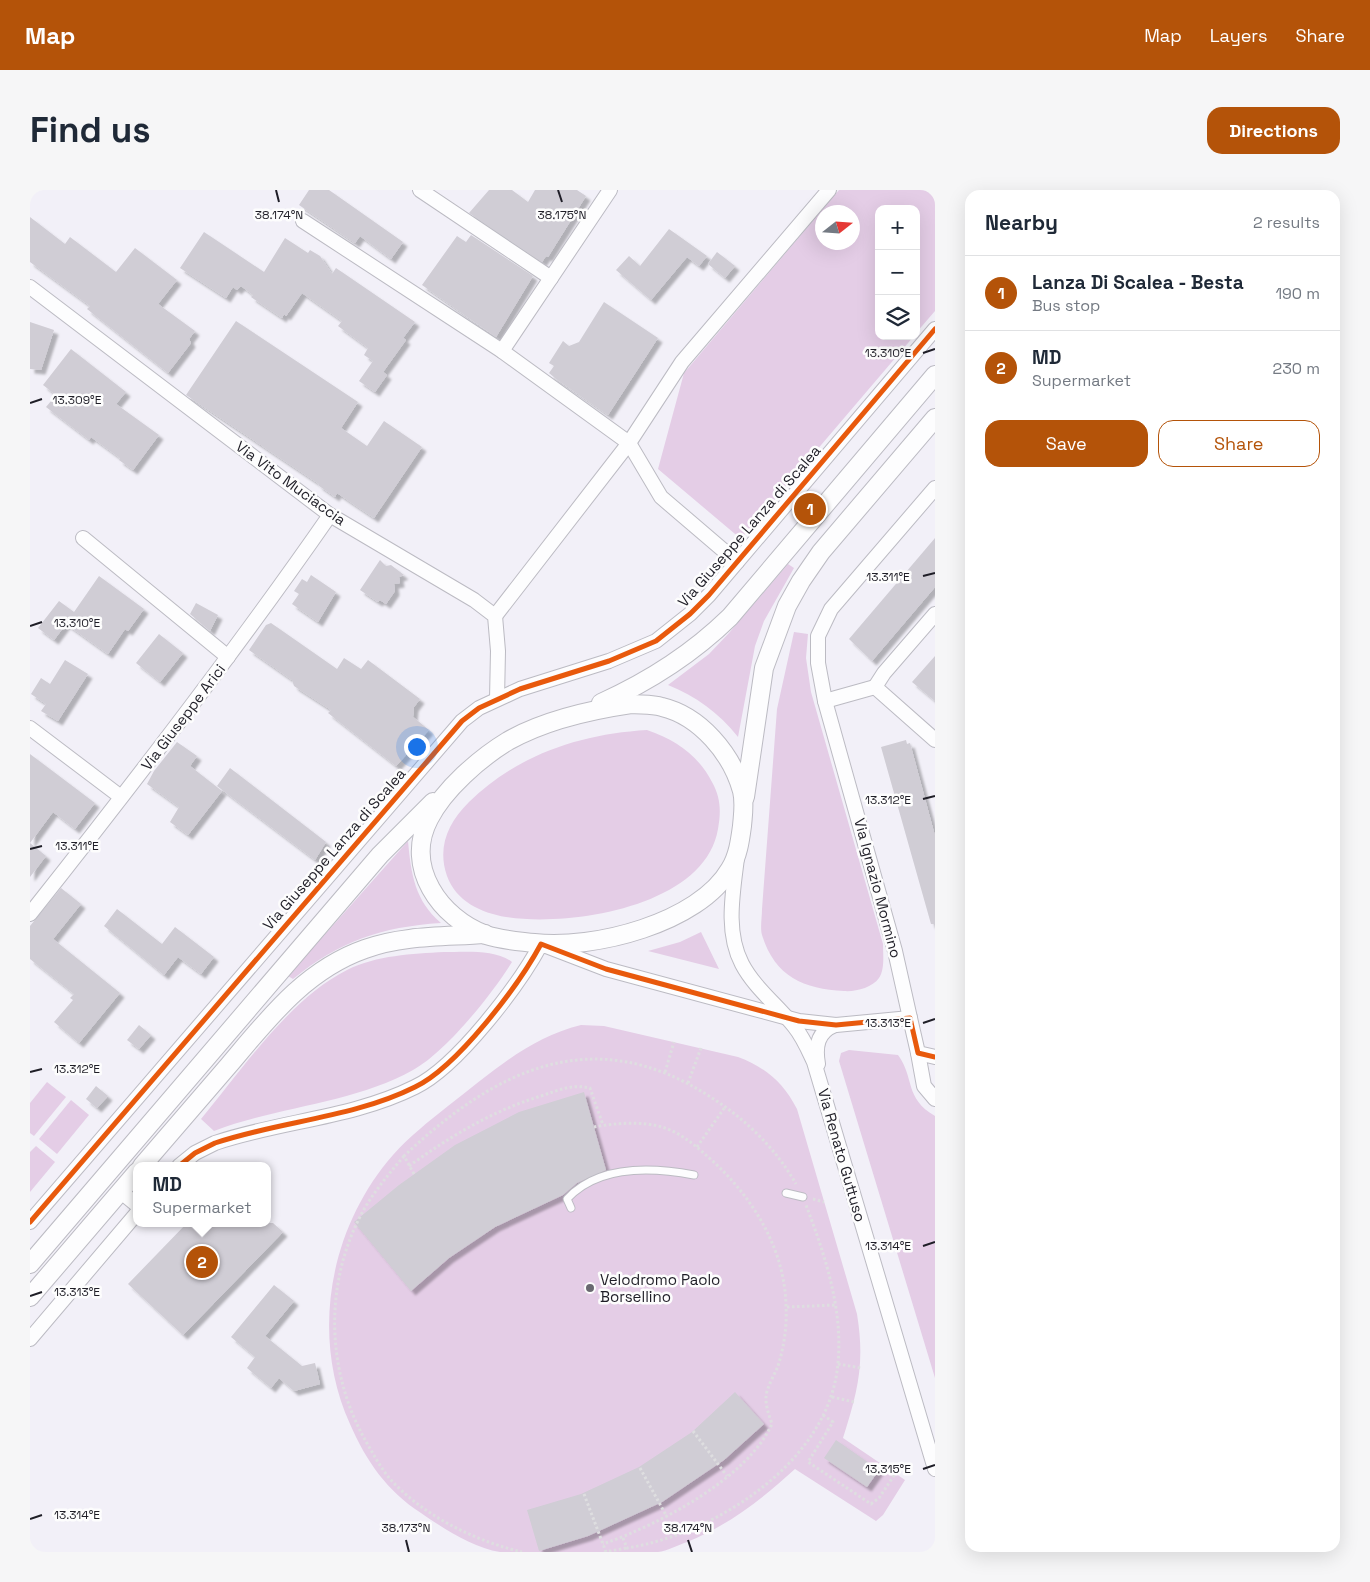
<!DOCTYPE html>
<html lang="en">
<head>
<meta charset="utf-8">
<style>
  :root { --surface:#fff; --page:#f6f6f7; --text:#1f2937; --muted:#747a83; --line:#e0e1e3; --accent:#b45309 }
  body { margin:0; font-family:"Space Grotesk",sans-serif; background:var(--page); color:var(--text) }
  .controls { position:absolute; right:15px; top:15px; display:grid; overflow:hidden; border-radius:10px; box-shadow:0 5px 20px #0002 }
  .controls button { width:45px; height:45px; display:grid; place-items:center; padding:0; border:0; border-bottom:1px solid var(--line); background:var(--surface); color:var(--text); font:25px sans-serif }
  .compass { position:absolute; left:785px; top:15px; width:45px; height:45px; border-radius:50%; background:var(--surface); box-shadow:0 5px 20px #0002; rotate:73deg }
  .you { position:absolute; left:386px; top:556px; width:18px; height:18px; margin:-12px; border:4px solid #fff; border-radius:50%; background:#1a73e8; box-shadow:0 0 0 8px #1a73e833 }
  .badge { display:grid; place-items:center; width:32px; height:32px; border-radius:50%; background:var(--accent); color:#fff; font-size:16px; font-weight:700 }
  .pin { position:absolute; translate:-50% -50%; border:2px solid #fff; box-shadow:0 1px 5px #0006 }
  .popup { position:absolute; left:103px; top:972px; width:138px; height:65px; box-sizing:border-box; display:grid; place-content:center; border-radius:10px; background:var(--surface); filter:drop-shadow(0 1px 4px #0005); font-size:16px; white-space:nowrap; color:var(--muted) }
  .popup b { font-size:19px; color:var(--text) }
  .popup::after { content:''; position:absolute; left:50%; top:100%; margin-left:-10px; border:10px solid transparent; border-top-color:var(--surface) }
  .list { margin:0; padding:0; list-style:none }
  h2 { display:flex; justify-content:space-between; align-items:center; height:65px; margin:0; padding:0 20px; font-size:21px }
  h2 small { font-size:16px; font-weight:400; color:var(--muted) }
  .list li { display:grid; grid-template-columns:32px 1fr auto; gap:15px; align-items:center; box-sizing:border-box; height:75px; padding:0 20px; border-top:1px solid var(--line) }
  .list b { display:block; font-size:19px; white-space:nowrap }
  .list p { margin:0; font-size:16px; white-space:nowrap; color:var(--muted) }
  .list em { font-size:16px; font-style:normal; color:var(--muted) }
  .actions { display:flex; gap:10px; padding:15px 20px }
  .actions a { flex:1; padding:11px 0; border:1px solid var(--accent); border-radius:15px; text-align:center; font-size:18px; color:var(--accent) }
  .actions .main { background:var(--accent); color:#fff }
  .icon { flex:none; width:28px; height:28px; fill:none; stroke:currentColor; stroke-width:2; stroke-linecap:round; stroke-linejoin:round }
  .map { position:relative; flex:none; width:905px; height:1362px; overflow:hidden; border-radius:15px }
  header { display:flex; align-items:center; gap:30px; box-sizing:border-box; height:70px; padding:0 25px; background:var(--accent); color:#fff }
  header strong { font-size:24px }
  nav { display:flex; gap:28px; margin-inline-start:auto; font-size:18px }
  .intro { display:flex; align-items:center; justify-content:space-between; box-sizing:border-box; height:120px; padding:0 30px }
  h1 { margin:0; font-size:35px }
  .button { padding:12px 22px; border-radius:15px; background:var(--accent); color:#fff; font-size:18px; font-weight:700 }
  main { display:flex; gap:30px; padding:0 30px }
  aside { flex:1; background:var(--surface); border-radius:15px; box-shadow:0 5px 20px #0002 }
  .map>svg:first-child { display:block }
  .green { fill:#e4cde6; fill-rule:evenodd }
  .building { fill:#d0cdd5; filter:url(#shadow) }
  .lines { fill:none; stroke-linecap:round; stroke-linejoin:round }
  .service-casing { stroke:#bcbbc3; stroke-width:9 }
  .minor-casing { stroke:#bcbbc3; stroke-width:16 }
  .tertiary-casing { stroke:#bcbbc3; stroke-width:20 }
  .path { stroke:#dedee0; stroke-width:3; stroke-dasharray:2.5 2.5; stroke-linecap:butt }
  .service { stroke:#fdfdfe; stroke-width:7 }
  .minor { stroke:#fdfdfe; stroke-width:14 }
  .tertiary { stroke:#fdfdfe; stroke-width:18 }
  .cycleway-casing { stroke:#fdfdfd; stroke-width:8 }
  .cycleway { stroke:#e8590c; stroke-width:5 }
  .ticks { fill:none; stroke:#1f1e27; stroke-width:2 }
  .poi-dot { fill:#696870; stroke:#fdfdfd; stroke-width:2 }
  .labels { text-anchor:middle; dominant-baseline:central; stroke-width:5; stroke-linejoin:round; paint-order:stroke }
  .street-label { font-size:15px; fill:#1f1e27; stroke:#fdfdfd }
  .poi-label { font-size:15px; fill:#1f1e27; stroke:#fdfdfd; text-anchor:start }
  .ticks-label { font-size:12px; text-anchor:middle; fill:#1f1e27; stroke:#fdfdfd; stroke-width:5; stroke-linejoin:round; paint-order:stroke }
</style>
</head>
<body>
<header>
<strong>Map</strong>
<nav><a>Map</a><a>Layers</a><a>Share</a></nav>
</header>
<div class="intro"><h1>Find us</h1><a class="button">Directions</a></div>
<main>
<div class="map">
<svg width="905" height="1362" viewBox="0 0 905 1362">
  <defs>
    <filter id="shadow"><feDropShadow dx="4.5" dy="4.5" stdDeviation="1" flood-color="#0004"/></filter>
  </defs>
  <rect width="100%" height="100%" fill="#f2f0f8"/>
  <g class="green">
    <path d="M809 0H905V121L886 143V19H849V146H884L711 349 628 279 654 183ZM792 22H822V52H792Z"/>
    <path d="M758 374 764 378 734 431 725 456 708 547C689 523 666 506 638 495L679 464 699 443Z"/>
    <path d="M764 442 778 444 776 468 781 502 853 754C853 764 855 779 849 788 842 798 825 802 814 801 774 799 745 787 732 745 730 738 732 727 732 719L747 519Z"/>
    <path d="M617 540C646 550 668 565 682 592 691 608 691 622 688 639 675 717 539 737 476 727 451 723 426 711 417 686 407 657 418 633 439 612 487 565 550 544 617 540Z"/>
    <path d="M378 651C381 684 385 711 411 733 351 737 310 751 263 789L258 786Z"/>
    <polygon points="671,742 689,779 618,761 650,752"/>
    <path d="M414 762C435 762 465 759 482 772 462 804 416 862 383 880 325 913 246 917 184 941L171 929C212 880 259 809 317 780 347 765 382 764 414 762Z"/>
    <path d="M551 835 574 836 708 867C735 877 753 892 767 919L827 1124C835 1173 828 1201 813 1248L875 1290 853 1325 846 1331 765 1279C732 1309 699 1335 657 1352 648 1355 637 1361 628 1362 602 1362 574 1362 549 1362 523 1362 495 1362 470 1362 443 1358 413 1338 391 1323 357 1301 336 1271 320 1234 280 1146 299 1038 363 965 379 947 399 931 418 916 461 883 498 848 551 835Z"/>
    <path d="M819 860 868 865C885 888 874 908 905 926V1188L809 871 811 863Z"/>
    <polygon points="17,892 36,907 4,946 0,943 0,913"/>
    <polygon points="41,910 59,925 27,964 9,949"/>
    <polygon points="6,956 25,972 0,1002 0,962"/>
  </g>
  <g class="building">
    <polygon points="279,0 299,0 373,52 361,69 330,46 325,53 269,15"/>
    <polygon points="459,0 482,0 498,12 505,0 547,0 556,6 518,67 516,66 512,72 439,23"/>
    <polygon points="0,27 35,54 40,47 86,82 105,58 147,90 128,114 165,141 159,149 161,153 138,183 57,119 60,116 0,72"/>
    <polygon points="639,39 677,66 669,76 657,67 621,110 586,80 599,66 610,76"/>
    <polygon points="174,42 234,82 255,48 278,63 280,60 290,66 302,84 306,78 385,132 373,148 376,150 353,182 357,185 345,202 329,191 343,171 334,165 338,158 308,136 312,131 272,103 256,126 254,124 252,128 221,107 223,105 211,96 207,100 203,97 196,108 150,78"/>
    <polygon points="441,45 503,86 466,147 392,95 427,46 436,52"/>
    <polygon points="687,62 705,76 695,88 678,74"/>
    <polygon points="574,112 628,148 578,225 525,188 519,183 524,176 519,173 533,151 539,156 549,152"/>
    <polygon points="206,131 328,212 311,238 337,256 354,231 392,257 344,328 307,303 305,307 288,295 289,294 156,205"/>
    <polygon points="0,132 24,140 11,180 0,179"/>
    <polygon points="41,159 96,202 86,214 129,245 103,280 89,270 90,268 61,247 59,250 16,217 26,205 13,195"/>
    <polygon points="905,348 905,397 842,471 819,449"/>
    <polygon points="350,370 356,376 361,375 374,385 369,387 370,393 364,394 365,401 356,414 350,410 348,412 330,400"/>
    <polygon points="281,385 306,402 288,432 262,414 269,404 264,401 272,389 277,392"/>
    <polygon points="69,386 114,419 98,441 95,439 78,464 36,434 24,450 8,438 29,411 44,422"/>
    <polygon points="166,413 188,425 180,441 160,424"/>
    <polygon points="241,433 307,479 314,468 331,479 338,470 390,509 384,517 383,527 399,540 366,576 298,523 301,520 264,496 262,490 219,460 236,435"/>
    <polygon points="129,444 153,463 130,492 106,473"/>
    <polygon points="905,466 905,511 882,492"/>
    <polygon points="35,470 58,484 28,531 11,521 16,514 1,504 11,488 20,494"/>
    <polygon points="876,550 877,554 880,553 905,646 905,734 901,734 851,557"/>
    <polygon points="147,552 167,566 160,576 192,601 158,645 140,632 149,617 117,594 124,581"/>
    <polygon points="0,564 65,613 45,639 23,622 0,653"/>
    <polygon points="200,578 296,652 285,670 187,596"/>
    <polygon points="0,653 16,666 0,687"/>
    <polygon points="31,698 51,714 23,749 90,803 49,853 24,832 43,810 40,808 44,804 0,769 0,736"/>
    <polygon points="87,719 132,754 145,737 184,767 171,784 148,767 134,785 74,736"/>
    <polygon points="109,835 121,845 109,859 97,850"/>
    <polygon points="66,896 78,906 67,918 56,909"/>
    <polygon points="554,902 576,980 547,993 533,1005 465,1037 419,1068 381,1101 324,1032 369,995 425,955 489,922"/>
    <polygon points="157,1033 172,1048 186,1033 243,1033 253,1042 153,1145 98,1094"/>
    <polygon points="244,1095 264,1111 235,1146 272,1176 285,1173 290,1194 264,1201 249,1188 241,1198 217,1178 225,1167 201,1147"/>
    <polygon points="705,1202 734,1234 694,1270 632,1312 558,1346 509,1361 497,1320 551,1304 609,1277 662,1242"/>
    <polygon points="806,1250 849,1280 837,1297 794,1268"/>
  </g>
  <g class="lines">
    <defs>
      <g id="service">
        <polyline points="756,1003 773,1007"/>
        <path d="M541 1018 537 1009C568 975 622 977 664 985"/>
      </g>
      <g id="minor">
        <polyline points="390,0 521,88"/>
        <polyline points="273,31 472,161 599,253 631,307 707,372"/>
        <polyline points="0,97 300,325 444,410 465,426 468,461 467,509"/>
        <polyline points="472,161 580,0"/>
        <polyline points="53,348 198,467"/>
        <polyline points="905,424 854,483 845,497 905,550"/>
        <polyline points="465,426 599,253 652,172 799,0"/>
        <polyline points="795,511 845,497"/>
        <polyline points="0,538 91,607"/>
        <path d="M707 668C703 702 695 742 712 774 724 797 747 815 764 836 773 847 778 859 784 872L905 1279"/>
        <path d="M0 724C103 594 205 462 300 325"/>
        <polyline points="880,828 865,761 795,511 788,473 788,446 801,419 905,298"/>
        <polyline points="888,863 894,896 905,909"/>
        <path d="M788 874C785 857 787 842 805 835"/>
        <path d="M149 976 165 963 185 953C250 931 323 928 385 897 427 877 489 795 511 754L576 779 769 831 806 835 880 828 888 863 905 867"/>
        <polyline points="90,1001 107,1015"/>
        <polyline points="0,1032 432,531 449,518 490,499 579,471 626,451 660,424 679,405 905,139"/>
        <polyline points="0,1149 107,1023"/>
      </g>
      <g id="tertiary">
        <path d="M571 513C620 491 661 465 700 427L905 185"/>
        <path d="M601 514C612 515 622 514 632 517 670 526 702 564 712 601 715 613 713 624 712 636 710 651 708 666 700 679 669 733 563 760 504 753 488 751 471 750 456 745 410 728 374 677 399 629 414 599 450 568 478 551 515 530 560 520 601 514Z"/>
        <polyline points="715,607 734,478 757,416 771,391 791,362 905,228"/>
        <path d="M112 976C141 942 170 909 199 875 238 829 275 780 335 759 373 745 415 747 455 744"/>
        <polyline points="0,1074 350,665 403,612"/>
        <polyline points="0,1107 107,982"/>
      </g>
    </defs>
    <use href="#service" class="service-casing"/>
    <use href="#minor" class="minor-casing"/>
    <use href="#tertiary" class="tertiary-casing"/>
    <g class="path">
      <polyline points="635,882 644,852"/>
      <polyline points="658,893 671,858"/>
      <path d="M564 937C585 933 611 931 632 937 649 942 664 954 677 966 720 1003 755 1057 756 1116 757 1137 754 1157 748 1176 744 1186 736 1198 736 1208 736 1218 739 1225 742 1234 717 1289 628 1335 573 1354"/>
      <polyline points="667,957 695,917"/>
      <path d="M374 966C359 984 345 1000 333 1021 293 1094 296 1184 338 1255 345 1267 352 1280 361 1290 394 1326 445 1351 492 1362"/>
      <path d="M379 976C421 946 462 921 511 906 529 900 541 894 560 898L573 935"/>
      <path d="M384 984 374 966C465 880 562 831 679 906 714 928 745 957 766 994"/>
      <polyline points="783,1009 794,1012"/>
      <polyline points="757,1117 806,1115"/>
      <polyline points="808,1174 831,1178"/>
      <polyline points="802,1207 824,1212"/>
      <polyline points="793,1225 803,1232 778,1272 841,1314 849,1308 865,1284"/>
      <polyline points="663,1241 697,1286"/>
      <polyline points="610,1278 637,1327"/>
      <polyline points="554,1304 576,1362"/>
      <path d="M593 1348 597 1358C686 1344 800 1271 808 1173 813 1119 795 1065 776 1015"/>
      <polyline points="574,1362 597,1358"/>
    </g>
    <use href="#service" class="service"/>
    <use href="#minor" class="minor"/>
    <use href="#tertiary" class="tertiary"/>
    <defs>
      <g id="cycleway">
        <path d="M149 976 165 963 185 953C250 931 323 928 385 897 427 877 489 795 511 754L576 779 769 831 806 835 880 828 888 863 905 867"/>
        <polyline points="0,1032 432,531 449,518 490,499 579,471 626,451 660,424 679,405 905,139"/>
      </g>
    </defs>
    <use href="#cycleway" class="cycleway-casing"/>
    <use href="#cycleway" class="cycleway"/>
  </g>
  <path class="ticks" d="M246 0 249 12M528 0 532 12M893 163 905 159M0 213 12 209M893 386 905 383M0 436 12 432M893 609 905 606M0 659 12 656M893 833 905 829M0 882 12 879M893 1056 905 1052M0 1106 12 1102M893 1279 905 1275M0 1329 12 1325M376 1350 379 1362M658 1350 662 1362"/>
  <circle class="poi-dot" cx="560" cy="1098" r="5"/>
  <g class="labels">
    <g class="street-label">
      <text transform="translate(261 293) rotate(36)">Via Vito Muciaccia</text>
      <text transform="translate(719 336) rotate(-49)">Via Giuseppe Lanza di Scalea</text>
      <text transform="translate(153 527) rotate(-53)">Via Giuseppe Arici</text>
      <text transform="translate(304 659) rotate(-49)">Via Giuseppe Lanza di Scalea</text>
      <text transform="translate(848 698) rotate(75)">Via Ignazio Mormino</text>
      <text transform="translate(812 965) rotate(74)">Via Renato Guttuso</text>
    </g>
    <g class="poi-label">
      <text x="570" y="1089">Velodromo Paolo<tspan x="570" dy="17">Borsellino</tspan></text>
    </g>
  </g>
  <g class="ticks-label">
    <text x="249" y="29">38.174°N</text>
    <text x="532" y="29">38.175°N</text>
    <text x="858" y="167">13.310°E</text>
    <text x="47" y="214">13.309°E</text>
    <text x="858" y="391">13.311°E</text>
    <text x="47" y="437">13.310°E</text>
    <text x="858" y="614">13.312°E</text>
    <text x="47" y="660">13.311°E</text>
    <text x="858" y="837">13.313°E</text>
    <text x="47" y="883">13.312°E</text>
    <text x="858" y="1060">13.314°E</text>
    <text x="47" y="1106">13.313°E</text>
    <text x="858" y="1283">13.315°E</text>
    <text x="47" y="1329">13.314°E</text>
    <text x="376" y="1342">38.173°N</text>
    <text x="658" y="1342">38.174°N</text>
  </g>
</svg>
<div class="controls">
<button>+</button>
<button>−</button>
<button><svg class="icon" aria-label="layers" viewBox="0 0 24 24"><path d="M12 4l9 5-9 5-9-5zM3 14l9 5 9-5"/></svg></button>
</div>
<svg class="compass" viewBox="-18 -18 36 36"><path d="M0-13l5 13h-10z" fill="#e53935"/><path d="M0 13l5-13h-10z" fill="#747a83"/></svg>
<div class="you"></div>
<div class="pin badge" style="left:780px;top:319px">1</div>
<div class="pin badge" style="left:172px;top:1072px">2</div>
<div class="popup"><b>MD</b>Supermarket</div>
</div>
<aside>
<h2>Nearby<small>2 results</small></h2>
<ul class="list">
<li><span class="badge">1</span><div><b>Lanza Di Scalea - Besta</b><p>Bus stop</p></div><em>190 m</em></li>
<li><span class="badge">2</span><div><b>MD</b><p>Supermarket</p></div><em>230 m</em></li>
</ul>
<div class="actions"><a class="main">Save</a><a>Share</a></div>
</aside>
</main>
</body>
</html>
